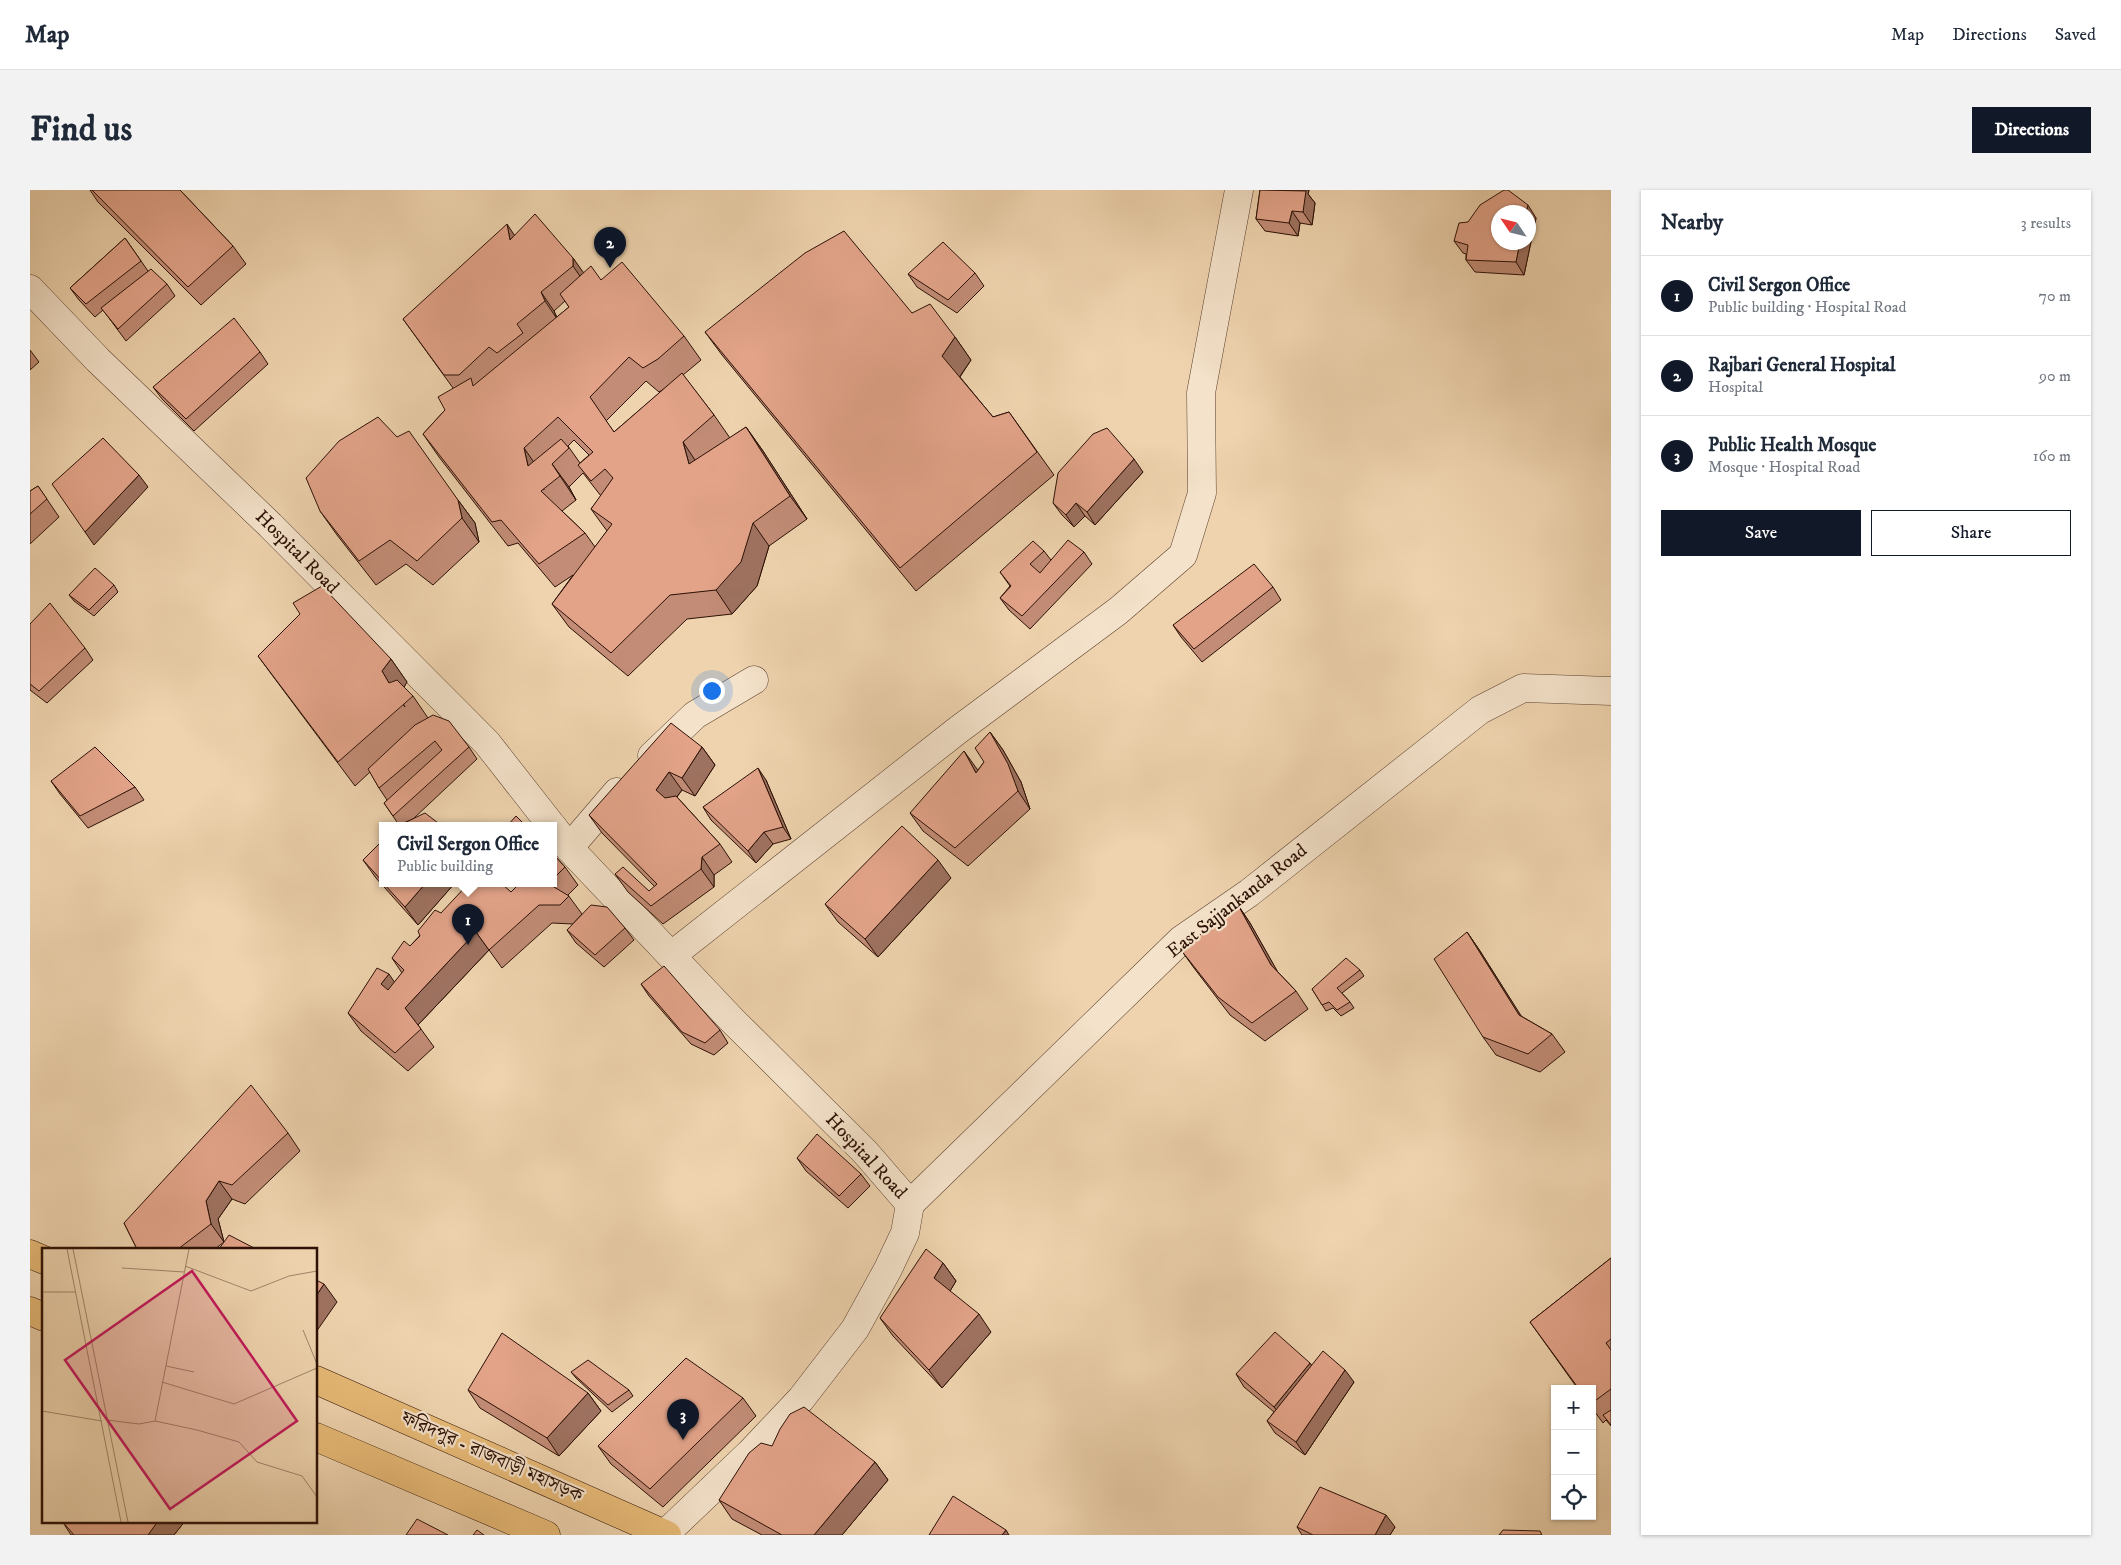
<!DOCTYPE html>
<html lang="en">
<head>
<meta charset="utf-8">
<style>
  :root { --surface:#fff; --page:#f2f2f3; --text:#1f2937; --muted:#747a83; --line:#e0e1e3; --accent:#111827 }
  body { margin:0; font-family:"IM FELL DW Pica","Noto Serif Bengali",serif; background:var(--page); color:var(--text) }
  .controls { position:absolute; right:15px; bottom:15px; display:grid; overflow:hidden; border-radius:0px; box-shadow:0 1px 4px #0004 }
  .controls button { width:45px; height:45px; display:grid; place-items:center; padding:0; border:0; border-bottom:1px solid var(--line); background:var(--surface); color:var(--text); font:25px sans-serif }
  .compass { position:absolute; left:1461px; top:15px; width:45px; height:45px; border-radius:50%; background:var(--surface); box-shadow:0 1px 4px #0004; rotate:305deg }
  .you { position:absolute; left:681px; top:500px; width:18px; height:18px; margin:-12px; border:4px solid #fff; border-radius:50%; background:#1a73e8; box-shadow:0 0 0 8px #1a73e833 }
  .badge { display:grid; place-items:center; width:32px; height:32px; border-radius:50%; background:var(--accent); color:#fff; font-size:16px; font-weight:700 }
  .pin { position:absolute; translate:-50% -41px; filter:drop-shadow(0 1px 2px #0008) }
  .pin::after { content:''; position:absolute; top:26px; width:18px; height:15px; background:inherit; clip-path:polygon(0 0,100% 0,50% 100%) }
  .popup { position:absolute; left:349px; top:632px; width:178px; height:65px; box-sizing:border-box; display:grid; place-content:center; border-radius:0px; background:var(--surface); filter:drop-shadow(0 1px 4px #0005); font-size:16px; white-space:nowrap; color:var(--muted) }
  .popup b { font-size:19px; color:var(--text) }
  .popup::after { content:''; position:absolute; left:50%; top:100%; margin-left:-10px; border:10px solid transparent; border-top-color:var(--surface) }
  .list { margin:0; padding:0; list-style:none }
  h2 { display:flex; justify-content:space-between; align-items:center; height:65px; margin:0; padding:0 20px; font-size:21px }
  h2 small { font-size:16px; font-weight:400; color:var(--muted) }
  .list li { display:grid; grid-template-columns:32px 1fr auto; gap:15px; align-items:center; box-sizing:border-box; height:80px; padding:0 20px; border-top:1px solid var(--line) }
  .list b { display:block; font-size:19px; white-space:nowrap }
  .list p { margin:0; font-size:16px; white-space:nowrap; color:var(--muted) }
  .list em { font-size:16px; font-style:normal; color:var(--muted) }
  .actions { display:flex; gap:10px; padding:15px 20px }
  .actions a { flex:1; padding:11px 0; border:1px solid var(--accent); border-radius:0px; text-align:center; font-size:18px; color:var(--accent) }
  .actions .main { background:var(--accent); color:#fff }
  .icon { flex:none; width:28px; height:28px; fill:none; stroke:currentColor; stroke-width:2; stroke-linecap:round; stroke-linejoin:round }
  .map { position:relative; flex:none; width:1581px; height:1345px; overflow:hidden; border-radius:0px }
  header { display:flex; align-items:center; gap:30px; box-sizing:border-box; height:70px; padding:0 25px; background:var(--surface); border-bottom:1px solid var(--line) }
  header strong { font-size:24px }
  nav { display:flex; gap:28px; margin-inline-start:auto; font-size:18px }
  .intro { display:flex; align-items:center; justify-content:space-between; box-sizing:border-box; height:120px; padding:0 30px }
  h1 { margin:0; font-size:35px }
  .button { padding:12px 22px; border-radius:0px; background:var(--accent); color:#fff; font-size:18px; font-weight:700 }
  main { display:flex; gap:30px; padding:0 30px }
  aside { flex:1; background:var(--surface); border-radius:0px; box-shadow:0 1px 4px #0004 }
  .map>svg:first-child { display:block }
  .lines { fill:none; stroke-linecap:round; stroke-linejoin:round }
  .street-casing { stroke:#5c412f; stroke-width:29 }
  .primary-casing { stroke:#2c1005; stroke-width:29 }
  .street { stroke:#f4e2ca; stroke-width:28 }
  .primary { stroke:#e7ba77; stroke-width:28 }
  .wall { fill:#c28c76; stroke:#2c1005; fill-rule:evenodd }
  .shaded-wall { fill:#9e7260; stroke:#2c1005 }
  .building { fill:#e2a389; stroke:#2c1005 }
  .labels { text-anchor:middle; dominant-baseline:central; stroke-width:4.5; stroke-linejoin:round; paint-order:stroke }
  .street-label { font-size:19px; fill:#2c1005; stroke:#f4e2ca }
  .inset-road { fill:none; stroke:#a0856a; stroke-width:1 }
  .view { fill:#c2185b; fill-opacity:0.15; stroke:#c2185b; stroke-width:2.5 }
  .inset-edge { fill:none; stroke:#2c1005; stroke-width:2.5 }
</style>
</head>
<body>
<header>
<strong>Map</strong>
<nav><a>Map</a><a>Directions</a><a>Saved</a></nav>
</header>
<div class="intro"><h1>Find us</h1><a class="button">Directions</a></div>
<main>
<div class="map">
<svg width="1581" height="1345" viewBox="0 0 1581 1345">
  <rect width="100%" height="100%" fill="#eed3ae"/>
  <filter id="stains"><feTurbulence type="fractalNoise" baseFrequency=".004" numOctaves="4"/><feColorMatrix values="0 0 0 0 .2 0 0 0 0 .09 0 0 0 0 .02 0 0 0 .5 -.17"/></filter>
  <radialGradient id="worn" r=".72"><stop offset=".6" stop-color="#630" stop-opacity="0"/><stop offset="1" stop-color="#630" stop-opacity=".3"/></radialGradient>
  <g class="lines">
    <defs>
      <g id="street">
        <polyline points="0,99 68,170 240,335 457,553 522,636"/>
        <polyline points="622,566 665,525 724,490"/>
        <polyline points="523,637 539,658 701,829 835,962 880,1014 875,1043 858,1079 825,1139 771,1209 720,1263 635,1344"/>
        <polyline points="539,658 587,602"/>
        <polyline points="642,765 928,540 1088,421 1153,365 1172,303 1171,203 1209,0"/>
        <polyline points="880,1014 1151,750 1219,703 1450,520 1493,498 1581,501"/>
      </g>
      <g id="primary">
        <polyline points="0,1064 14,1070"/>
        <polyline points="0,1121 14,1127"/>
        <polyline points="286,1190 637,1345"/>
        <polyline points="286,1247 516,1345"/>
      </g>
    </defs>
    <use href="#street" class="street-casing"/>
    <use href="#primary" class="primary-casing"/>
    <use href="#street" class="street"/>
    <use href="#primary" class="primary"/>
  </g>
  <g class="wall">
    <polygon points="60,0 150,0 203,56 216,74 171,115 68,12"/>
    <polygon points="1230,0 1279,0 1278,4 1285,13 1282,35 1270,33 1268,46 1235,41 1226,29"/>
    <polygon points="1506,28 1494,85 1445,82 1436,70 1436,64 1433,63 1424,51"/>
    <path d="M485 45 543 68 553 83 571 90 654 146 671 170 653 185 684 225 700 248 716 237 733 261 777 329 739 356 727 396 702 424 657 429 598 486 539 437 522 414 543 385 525 397 488 353 478 356 409 267 393 244 415 220 423 198 373 129ZM535 111 539 117 527 127 524 121ZM616 191 629 202 634 199 584 242 576 231ZM544 250 559 265 550 273 538 256ZM553 283 571 306 561 319 577 341 565 357 555 343 532 321 546 310 539 297Z"/>
    <polygon points="95,48 118,81 137,94 145,106 96,151 73,120 65,127 49,110 40,98"/>
    <polygon points="945,83 954,96 927,123 887,97 878,84"/>
    <polygon points="882,123 925,147 941,170 930,187 963,227 979,222 1024,285 886,401 692,165 675,142"/>
    <polygon points="0,160 9,172 0,180"/>
    <polygon points="230,162 238,174 164,241 132,209 123,197"/>
    <polygon points="367,247 428,310 445,333 449,352 403,395 376,374 346,395 307,345 290,321"/>
    <polygon points="1113,282 1065,335 1055,326 1044,337 1032,325 1023,313"/>
    <polygon points="8,296 29,327 0,354 0,301"/>
    <polygon points="1014,361 1021,370 1054,362 1062,374 1000,439 979,420 970,408 980,396 970,382"/>
    <polygon points="84,395 88,402 64,426 44,411 39,405"/>
    <polygon points="1243,397 1251,410 1172,472 1151,447 1143,435"/>
    <polygon points="0,434 55,458 63,470 17,513 0,500"/>
    <polygon points="228,466 361,469 377,492 374,497 383,506 398,528 439,557 447,569 383,629 369,635 354,613 357,610 349,598 340,582 325,596 245,489"/>
    <polygon points="960,542 973,560 991,592 1000,619 938,676 893,641 880,623 948,580 954,572"/>
    <polygon points="672,557 685,575 665,606 652,600 647,607 690,654 702,672 684,685 684,697 633,734 598,702 585,684 619,701 625,697 572,643 559,625"/>
    <polygon points="736,590 761,649 743,654 726,673 681,630 673,617"/>
    <polygon points="21,591 105,597 114,610 58,638 30,604"/>
    <polygon points="353,650 353,694 424,694 388,735 346,688 333,670"/>
    <polygon points="523,664 535,677 548,695 538,705 552,724 543,734 522,733 472,778 459,760 388,835 404,857 378,881 331,841 318,823 365,792 372,783 362,768 380,756 411,723 481,702 489,694 523,694"/>
    <polygon points="921,688 848,767 808,732 795,714"/>
    <polygon points="1208,715 1220,733 1247,781 1266,801 1278,819 1235,851 1200,825 1164,778 1151,760"/>
    <polygon points="595,738 604,750 574,777 546,753 537,740"/>
    <polygon points="1437,742 1450,761 1491,826 1522,844 1535,862 1510,882 1466,865 1453,847"/>
    <polygon points="1330,780 1334,786 1312,803 1320,812 1324,818 1311,826 1303,818 1296,821 1282,799"/>
    <polygon points="611,794 690,840 698,853 684,865 661,854 619,806"/>
    <polygon points="258,943 270,961 215,1014 202,1009 188,1029 194,1052 185,1059 107,1059 94,1033"/>
    <polygon points="767,968 831,984 840,996 818,1018 776,981"/>
    <polygon points="1581,1068 1581,1236 1576,1230 1573,1233 1562,1218 1562,1199 1548,1199 1500,1132"/>
    <polygon points="913,1073 926,1091 920,1101 961,1142 912,1198 863,1146 850,1128"/>
    <polygon points="1282,1175 1324,1192 1275,1265 1245,1243 1237,1231 1244,1222 1214,1197 1206,1184"/>
    <polygon points="541,1182 599,1200 603,1206 582,1222 546,1188"/>
    <polygon points="438,1200 558,1203 571,1221 529,1266 450,1218"/>
    <polygon points="713,1208 726,1226 633,1317 581,1274 568,1256"/>
    <polygon points="742,1256 845,1272 858,1290 812,1345 732,1345 702,1329 689,1310"/>
    <polygon points="32,1331 155,1331 144,1345 41,1345"/>
    <polygon points="1267,1337 1365,1337 1360,1345 1272,1345"/>
  </g>
  <g class="shaded-wall">
    <polygon points="1269,0 1279,0 1278,4 1285,13 1282,35 1273,22"/>
    <polygon points="1498,15 1506,28 1494,85 1486,72 1490,52 1498,52 1498,22 1496,22"/>
    <polygon points="1262,21 1270,33 1268,46 1259,33"/>
    <polygon points="477,34 489,52 480,50"/>
    <polygon points="543,68 556,86 556,95 543,76"/>
    <polygon points="511,102 524,121 527,129 515,111"/>
    <polygon points="925,147 941,170 928,189 912,166"/>
    <polygon points="716,237 733,261 777,329 760,306"/>
    <polygon points="653,252 669,276 659,274"/>
    <polygon points="494,258 510,281 514,300 498,276"/>
    <polygon points="1104,269 1113,282 1065,335 1057,322"/>
    <polygon points="522,274 539,297 546,310"/>
    <polygon points="109,285 118,297 64,355 55,342"/>
    <polygon points="428,310 445,333 449,352 432,328"/>
    <polygon points="1046,313 1055,326 1044,337 1036,325"/>
    <polygon points="723,333 739,356 727,396 702,424 686,400"/>
    <polygon points="361,469 377,492 369,505 375,517 359,493 352,481"/>
    <polygon points="960,542 973,560 991,592 1000,619 988,601"/>
    <polygon points="672,557 685,575 665,606 652,588"/>
    <polygon points="934,561 947,579 958,601 946,583"/>
    <polygon points="728,578 736,590 761,649 753,637"/>
    <polygon points="639,582 652,600 638,618 626,600"/>
    <polygon points="734,642 743,654 726,673 718,661"/>
    <polygon points="672,667 684,685 684,697 671,679"/>
    <polygon points="908,670 921,688 848,767 835,749"/>
    <polygon points="395,694 424,694 388,735 375,717"/>
    <polygon points="1208,715 1220,733 1254,793 1241,775"/>
    <polygon points="446,742 459,760 387,836 375,818"/>
    <polygon points="1437,742 1450,761 1502,843 1489,825"/>
    <polygon points="359,784 372,803 364,812 351,794"/>
    <polygon points="189,991 202,1009 188,1029 194,1052 181,1034 176,1011"/>
    <polygon points="913,1073 926,1091 917,1106 904,1088"/>
    <polygon points="294,1094 307,1112 286,1142 286,1106"/>
    <polygon points="949,1124 961,1142 912,1198 899,1180"/>
    <polygon points="1280,1173 1289,1185 1253,1229 1244,1217"/>
    <polygon points="1315,1180 1324,1192 1275,1265 1266,1252"/>
    <polygon points="558,1203 571,1221 529,1266 517,1248"/>
    <polygon points="845,1272 858,1290 812,1345 784,1345"/>
    <polygon points="1356,1325 1365,1337 1360,1345 1345,1345"/>
    <polygon points="128,1331 155,1331 144,1345 118,1345"/>
    <polygon points="976,1340 979,1345 972,1345"/>
  </g>
  <g class="building">
    <polygon points="62,0 150,0 203,56 158,97"/>
    <polygon points="1230,0 1276,1 1273,22 1262,21 1259,33 1226,29"/>
    <polygon points="1474,0 1478,0 1498,15 1496,22 1468,22 1468,52 1490,52 1486,72 1436,70 1438,55 1424,51 1429,33 1438,32 1450,15"/>
    <polygon points="505,24 543,68 543,76 511,102 515,111 487,134 493,143 467,163 459,157 429,185 414,185 373,129 477,34 480,50"/>
    <polygon points="814,41 882,123 900,114 925,147 912,166 963,227 979,222 1007,262 870,378 675,142 775,63"/>
    <polygon points="95,48 111,71 56,114 40,98"/>
    <polygon points="913,52 945,83 918,110 878,84"/>
    <polygon points="592,72 654,146 628,169 613,178 599,167 560,207 584,242 652,183 684,225 653,252 659,274 716,237 760,306 723,333 711,372 686,400 640,405 581,463 522,414 582,334 561,319 583,288 575,279 561,291 548,275 563,262 528,227 494,258 498,276 531,249 539,258 522,274 530,286 511,301 555,343 509,374 471,330 462,332 393,244 415,220 408,207 441,188 443,196 539,117 530,104 561,76 571,90"/>
    <polygon points="121,79 137,94 88,139 71,118"/>
    <polygon points="204,128 230,162 156,229 123,197"/>
    <polygon points="348,227 367,247 379,241 428,310 432,328 387,371 360,350 329,371 290,321 276,288 309,251"/>
    <polygon points="1077,238 1104,269 1057,322 1046,313 1036,325 1023,313 1028,283 1063,244"/>
    <polygon points="73,248 109,285 55,342 22,294"/>
    <polygon points="8,296 17,309 0,324 0,301"/>
    <polygon points="1038,350 1054,362 992,426 970,408 981,396 970,382 1003,351 1014,361 1000,374 1010,383"/>
    <polygon points="1224,374 1243,397 1164,459 1143,435"/>
    <polygon points="65,378 84,395 59,420 39,405"/>
    <polygon points="292,396 361,469 352,481 359,493 367,490 383,506 308,572 228,466 270,424 263,413"/>
    <polygon points="20,413 55,458 9,501 0,494 0,434"/>
    <polygon points="403,525 419,531 439,557 363,626 354,613 412,560 405,551 349,598 338,579 385,535"/>
    <polygon points="641,533 672,557 652,588 639,582 626,600 635,608 646,606 690,654 672,667 671,679 621,716 585,684 593,677 619,701 627,694 559,625"/>
    <polygon points="960,542 978,574 988,601 925,658 880,623 934,561 946,583 954,572 945,558"/>
    <polygon points="65,557 105,597 50,626 21,591"/>
    <polygon points="728,578 753,637 734,642 718,661 673,617"/>
    <polygon points="395,623 412,636 367,636 368,636"/>
    <polygon points="486,626 496,636 477,636"/>
    <polygon points="872,636 908,670 835,749 795,714"/>
    <polygon points="353,650 353,692 333,670"/>
    <polygon points="523,664 535,677 523,689"/>
    <polygon points="354,694 395,694 375,717"/>
    <polygon points="438,694 472,694 481,702 489,694 519,694 539,706 530,715 509,715 459,760 446,742 375,818 391,839 365,863 318,823 347,778 359,784 351,794 358,800 374,780 362,768 374,751 380,756 390,746 388,741 405,720 411,723"/>
    <polygon points="561,715 577,717 595,738 565,765 537,740"/>
    <polygon points="1208,715 1241,775 1266,801 1222,833 1188,807 1151,760"/>
    <polygon points="1437,742 1489,825 1522,844 1498,864 1453,847 1404,769"/>
    <polygon points="1316,768 1330,780 1307,798 1320,812 1307,820 1299,812 1292,815 1282,799"/>
    <polygon points="634,776 690,840 675,853 652,842 611,794"/>
    <polygon points="221,895 258,943 202,995 189,991 176,1011 181,1034 148,1059 107,1059 94,1033"/>
    <polygon points="787,944 831,984 809,1006 767,968"/>
    <polygon points="199,1045 226,1059 189,1059"/>
    <polygon points="896,1059 913,1073 904,1088 949,1124 899,1180 850,1128"/>
    <polygon points="1581,1068 1581,1149 1576,1153 1581,1160 1581,1199 1562,1213 1562,1199 1549,1199 1500,1132"/>
    <polygon points="286,1090 294,1094 286,1106"/>
    <polygon points="1245,1142 1280,1173 1244,1217 1206,1184"/>
    <polygon points="472,1143 558,1203 517,1248 438,1200"/>
    <polygon points="1293,1161 1315,1180 1266,1252 1237,1231"/>
    <polygon points="656,1168 713,1208 620,1299 568,1256"/>
    <polygon points="558,1170 599,1200 578,1215 541,1182"/>
    <polygon points="774,1217 845,1272 784,1345 752,1345 689,1310 719,1263 731,1253 742,1256 750,1239 760,1224"/>
    <polygon points="1581,1220 1581,1235 1573,1225"/>
    <polygon points="1290,1297 1356,1325 1345,1345 1283,1345 1267,1337"/>
    <polygon points="923,1306 976,1340 972,1345 899,1345"/>
    <polygon points="387,1329 418,1345 376,1345"/>
    <polygon points="32,1331 128,1331 118,1345 44,1345"/>
    <polygon points="447,1340 454,1345 443,1345"/>
    <polygon points="1473,1340 1510,1341 1512,1345 1469,1345"/>
  </g>
  <g class="labels">
    <g class="street-label">
      <text transform="translate(267 362) rotate(45)">Hospital Road</text>
      <text transform="translate(1207 711) rotate(-38)">East Sajjankanda Road</text>
      <text transform="translate(836 966) rotate(47)">Hospital Road</text>
      <text transform="translate(462 1267) rotate(24)">ফরিদপুর - রাজবাড়ী মহাসড়ক</text>
    </g>
  </g>
  <g transform="translate(12 1058)">
    <rect width="275" height="275" fill="#eed3ae"/>
    <path class="inset-road" d="M25 1 79 274M31 1 86 274M143 18 209 43 247 28 275 23M80 20 142 24M0 44H34M261 82 275 116M124 118 152 124M120 134 192 156 275 120M0 163 60 173M65 172 97 176 113 173 147 1M113 173 155 182 197 194 215 214 260 228 275 249"/>
    <path class="view" d="M150 23 255 173 128 261 23 112Z"/>
    <rect width="275" height="275" class="inset-edge"/>
  </g>
  <rect width="100%" height="100%" filter="url(#stains)"/>
  <rect width="100%" height="100%" fill="url(#worn)"/>
</svg>
<div class="controls">
<button>+</button>
<button>−</button>
<button><svg class="icon" aria-label="locate" viewBox="0 0 24 24"><circle cx="12" cy="12" r="6"/><path d="M12 2v4M12 18v4M2 12h4M18 12h4"/></svg></button>
</div>
<svg class="compass" viewBox="-18 -18 36 36"><path d="M0-13l5 13h-10z" fill="#e53935"/><path d="M0 13l5-13h-10z" fill="#747a83"/></svg>
<div class="you"></div>
<div class="pin badge" style="left:438px;top:755px">1</div>
<div class="popup"><b>Civil Sergon Office</b>Public building</div>
<div class="pin badge" style="left:580px;top:78px">2</div>
<div class="pin badge" style="left:653px;top:1250px">3</div>
</div>
<aside>
<h2>Nearby<small>3 results</small></h2>
<ul class="list">
<li><span class="badge">1</span><div><b>Civil Sergon Office</b><p>Public building · Hospital Road</p></div><em>70 m</em></li>
<li><span class="badge">2</span><div><b>Rajbari General Hospital</b><p>Hospital</p></div><em>90 m</em></li>
<li><span class="badge">3</span><div><b>Public Health Mosque</b><p>Mosque · Hospital Road</p></div><em>160 m</em></li>
</ul>
<div class="actions"><a class="main">Save</a><a>Share</a></div>
</aside>
</main>
</body>
</html>
